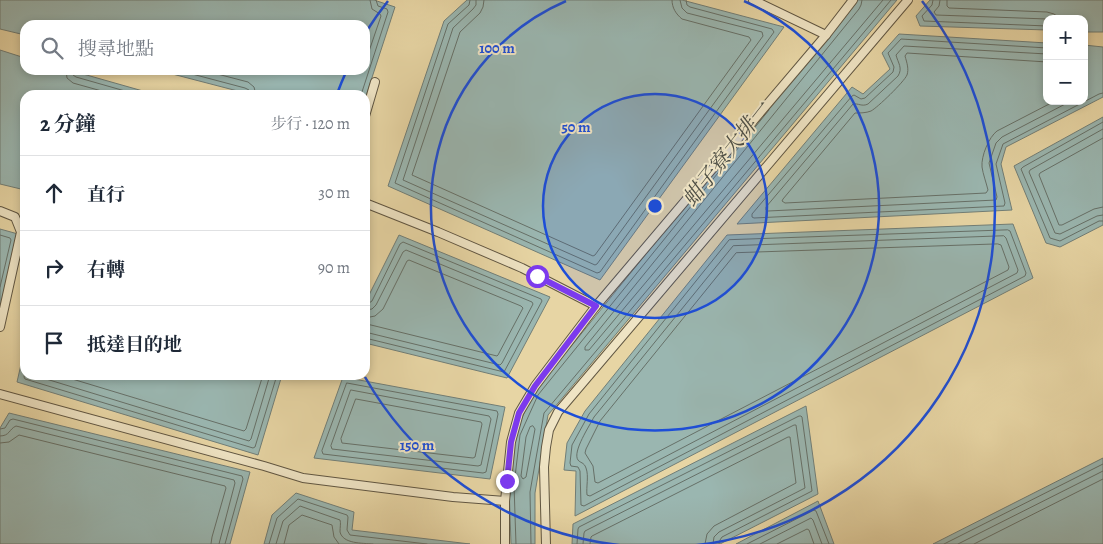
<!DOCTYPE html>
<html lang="zh-TW">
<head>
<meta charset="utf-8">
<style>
  :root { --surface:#fff; --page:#f6f6f7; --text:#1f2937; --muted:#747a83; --line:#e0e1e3 }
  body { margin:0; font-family:Alegreya,"Noto Serif TC",serif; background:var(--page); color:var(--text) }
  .controls { position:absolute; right:15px; top:15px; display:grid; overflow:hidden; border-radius:10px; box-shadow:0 2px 8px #0003 }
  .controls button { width:45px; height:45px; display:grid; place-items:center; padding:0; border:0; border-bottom:1px solid var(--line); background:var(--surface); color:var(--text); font:25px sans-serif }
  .stop { position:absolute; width:15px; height:15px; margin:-11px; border:4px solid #7c3aed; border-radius:50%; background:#fff }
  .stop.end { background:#7c3aed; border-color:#fff; box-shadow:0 1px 5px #0008 }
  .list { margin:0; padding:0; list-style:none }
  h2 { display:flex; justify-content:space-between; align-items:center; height:65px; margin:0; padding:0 20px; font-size:21px }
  h2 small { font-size:16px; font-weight:400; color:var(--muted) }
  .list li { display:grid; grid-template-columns:32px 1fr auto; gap:15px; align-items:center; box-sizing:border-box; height:75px; padding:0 20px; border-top:1px solid var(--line) }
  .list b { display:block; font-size:19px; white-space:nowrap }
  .list em { font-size:16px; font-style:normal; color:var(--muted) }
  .icon { flex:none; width:28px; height:28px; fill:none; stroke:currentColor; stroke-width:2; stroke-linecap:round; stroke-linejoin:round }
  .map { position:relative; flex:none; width:1103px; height:544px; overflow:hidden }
  .search { position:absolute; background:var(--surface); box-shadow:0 2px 8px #0003; left:20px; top:20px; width:350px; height:55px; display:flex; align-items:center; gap:12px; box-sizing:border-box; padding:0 18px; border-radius:15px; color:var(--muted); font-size:19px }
  .panel { position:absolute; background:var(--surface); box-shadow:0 2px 8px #0003; left:20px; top:90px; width:350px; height:290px; border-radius:15px }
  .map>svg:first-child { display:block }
  .water { fill:#9ab6b0; stroke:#717e77 }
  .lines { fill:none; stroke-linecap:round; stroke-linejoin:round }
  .shore { stroke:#667068; stroke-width:1 }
  .lane-casing { stroke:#605642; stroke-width:10 }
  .lane { stroke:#efe4c4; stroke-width:8 }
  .route { stroke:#7c3aed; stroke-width:6 }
  .ring { fill:none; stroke:#1d4ed8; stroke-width:2.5 }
  .labels { text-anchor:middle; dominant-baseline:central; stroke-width:4; stroke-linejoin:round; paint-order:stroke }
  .water-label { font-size:21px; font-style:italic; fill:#4d4e45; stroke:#efe4c4 }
  .centre { fill:#1d4ed8; stroke:#efe4c4; stroke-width:2.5 }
  .ring-label { font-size:15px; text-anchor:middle; font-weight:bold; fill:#1d4ed8; stroke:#efe4c4; stroke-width:4; stroke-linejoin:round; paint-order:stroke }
</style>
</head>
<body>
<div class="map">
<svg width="1103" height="544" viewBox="0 0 1103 544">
  <rect width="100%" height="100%" fill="#e7d5a4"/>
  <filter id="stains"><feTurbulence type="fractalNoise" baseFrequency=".004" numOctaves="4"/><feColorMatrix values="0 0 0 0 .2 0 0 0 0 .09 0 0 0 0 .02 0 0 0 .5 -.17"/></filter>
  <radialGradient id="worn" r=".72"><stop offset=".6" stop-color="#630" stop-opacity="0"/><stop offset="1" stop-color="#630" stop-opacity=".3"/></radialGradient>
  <g class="water">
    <polygon points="0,0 374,0 395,7 365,99 365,95 253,95 157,70 365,70 365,25 25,25 25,35 0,29"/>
    <polygon points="467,0 682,0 784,27 600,280 388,186 444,21"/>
    <polygon points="852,0 897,0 548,415 535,493 535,544 511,544 509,484 515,433 534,392"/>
    <polygon points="930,0 1103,0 1103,32 1084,32 1084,19 1047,19 1047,30 920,26 916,16"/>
    <polygon points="899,34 1047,43 1047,101 1084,101 1084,45 1103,47 1103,97 1006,147 1001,164 1012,210 737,224 852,87 863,94 890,69 882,53"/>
    <polygon points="0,50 25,58 25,70 69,70 157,95 25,95 25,190 0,184"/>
    <polygon points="1103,117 1103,225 1060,247 1046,243 1014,166"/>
    <polygon points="1013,224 1033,278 575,516 576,471 564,470 567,443 585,411 727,235"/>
    <polygon points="0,229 18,234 0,309"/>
    <polygon points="399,235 550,297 507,378 365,343 365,303"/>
    <polygon points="25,347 25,375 282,375 258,455 17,382"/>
    <polygon points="343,377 505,407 490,479 314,458"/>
    <polygon points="806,406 818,494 720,544 572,544 573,524"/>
    <polygon points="9,413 250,472 230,544 0,544 0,428"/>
    <polygon points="1103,458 1103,544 933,544"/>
    <polygon points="296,493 354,512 352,530 470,544 264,544 272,515"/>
    <polygon points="818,501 834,544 736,544"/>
  </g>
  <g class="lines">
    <g class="shore">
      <polyline points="470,0 469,5 448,24 395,183 597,273 600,272 774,32 772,29 690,7 687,5 686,0"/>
      <polyline points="476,0 476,5 473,9 453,28 403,180 595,265 597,264 763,36 762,32 687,13 682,8 680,0"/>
      <path d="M484 0 483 7 480 13 460 32 412 175 593 256 595 255 751 40 749 37 682 19C676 14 672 8 672 0"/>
      <polyline points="862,0 861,5 859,9 585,347 585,350 589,350 883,0"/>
      <polyline points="933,0 932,5 922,16 924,21 1047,26"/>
      <polyline points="940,0 939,6 934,12 936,15 1047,19"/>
      <polyline points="947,0 947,6 949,8 1047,12 1054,14 1061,19"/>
      <polyline points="1047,48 901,39 888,53 894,67 893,72 865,98 861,99 854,95 852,96 752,214 752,217 754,218 1004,206 1005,203 996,164 1003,144 1099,94 1103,93"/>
      <path d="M1047 54 904 46 896 55C898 63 903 68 898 76L868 104C862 107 858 103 853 104L766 207V210L768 211 996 200 997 197 989 163 996 143 1002 137 1071 101"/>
      <path d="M1047 62 907 53 905 56C907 63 909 69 907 75 904 82 877 108 871 111 866 113 860 113 855 113L783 199 782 201 785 203 986 193 988 190C986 182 983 174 982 167 981 156 989 137 997 131L1055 101"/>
      <polyline points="365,63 381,16 380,14 372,9 370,0"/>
      <polyline points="66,70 67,78 73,83 116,95"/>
      <polyline points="72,70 73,75 76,77 139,95"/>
      <polyline points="177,70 245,88 249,90 250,95"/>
      <polyline points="202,70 248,82 254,87 256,95"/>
      <polyline points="361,95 388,12 387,9 378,6 376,0"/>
      <polyline points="1103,122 1023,167 1021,169 1050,238 1060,241 1099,221 1103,221"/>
      <polyline points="1103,129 1030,170 1029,172 1055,233 1060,234 1097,216 1103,215"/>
      <polyline points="1103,138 1040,173 1039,175 1059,225 1062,225 1094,209 1103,207"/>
      <polygon points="1008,230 1010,231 1026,273 1025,276 584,506 581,505 580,471 578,467 571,466 570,463 572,445 589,414 729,240"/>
      <polyline points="0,235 10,238 11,240 0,287"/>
      <path d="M1004 236 1006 238 1018 270 1017 273 590 496 587 495C586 487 589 476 586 468 584 462 580 463 578 460 572 452 590 425 594 417L733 246Z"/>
      <polygon points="998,244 1001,245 1009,267 1008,270 598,483 595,482 593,466 585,453 586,449 600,421 736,253"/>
      <polyline points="365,304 369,303 372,301 400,244 403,242 541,299 542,301 504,372 365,338"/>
      <polyline points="365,310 372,309 376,305 403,252 406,250 532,302 533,304 502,363 500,365 365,332"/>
      <polyline points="365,318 375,316 383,309 407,261 409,260 521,306 523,308 498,355 497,356 371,325 365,324"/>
      <polyline points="25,371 24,377 25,379 253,448 255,447 277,375"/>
      <polyline points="33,375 249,441 251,439 270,375"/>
      <polyline points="59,375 244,431 246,429 263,375"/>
      <polygon points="347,383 497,411 498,414 486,472 483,473 323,454 322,451"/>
      <polygon points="351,390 489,416 491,419 481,465 478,466 332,449 331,446"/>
      <polygon points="356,399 481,422 482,424 475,457 473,458 342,443 341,439"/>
      <polygon points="533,426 535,429 526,477 523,479 521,476 526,437 530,427"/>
      <polyline points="0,429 5,428 10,420 13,419 242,476 243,479 225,544"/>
      <path d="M0 436C10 436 9 429 16 426L234 480 235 483 219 544"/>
      <polyline points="0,443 9,442 19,435 225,486 226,488 212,537 211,544"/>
      <polyline points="269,544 277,518 298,499 347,515 348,517 347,530 350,535 427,544"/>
      <path d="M276 544 283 521 300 506 340 520C341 523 340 527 340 532 343 544 362 543 373 544"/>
      <polyline points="284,544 289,525 302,515 332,525 334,537 339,544"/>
      <polyline points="516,544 514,485 520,435 538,395 769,110"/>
      <polyline points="531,544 530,492 544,413 891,0"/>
      <polyline points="577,544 578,529 579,527 799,416 801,416 802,417 812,491 722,537 720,540 719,544"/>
      <polyline points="583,544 584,533 585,531 794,425 796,425 805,488 719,532 714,537 713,544"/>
      <polyline points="590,544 591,537 592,536 788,437 790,437 796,483 714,526 707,534 705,544"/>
      <polyline points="747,544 814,510 816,511 829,544"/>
      <polyline points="760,544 811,518 813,520 822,544"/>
      <polyline points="777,544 807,529 809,530 814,544"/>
      <polyline points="944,544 1103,464"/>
      <polyline points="958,544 1103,471"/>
      <polyline points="974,544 1103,479"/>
    </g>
    <defs>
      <g id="lane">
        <polyline points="753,0 826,35"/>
        <polyline points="365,116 375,82"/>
        <polyline points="365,203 438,232 522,268 596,306"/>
        <polyline points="0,211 15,217 21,232 0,327"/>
        <polyline points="0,394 264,466 303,478 453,497 505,501"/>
        <polyline points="505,544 505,501 511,442 519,413 535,386 596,306 826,35 853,0"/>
        <polyline points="546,544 544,467 546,447 549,430 558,412 908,0"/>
      </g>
    </defs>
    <use href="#lane" class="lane-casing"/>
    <use href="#lane" class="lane"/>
  </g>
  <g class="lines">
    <polyline class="route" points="507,481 511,442 519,413 535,386 596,306 537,276"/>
  </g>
  <circle cx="655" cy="206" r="112" fill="#1d4ed8" fill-opacity=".12"/>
  <g class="ring">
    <circle cx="655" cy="206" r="112"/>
    <path d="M744 1A224 224 0 1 1 566 1"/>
    <path d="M337 94A337 337 0 0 1 346 72M366 32A337 337 0 0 1 388 1M922 1A337 337 0 1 1 365 377"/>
  </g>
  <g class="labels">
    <g class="water-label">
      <text transform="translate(726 154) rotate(-52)">蚶子寮大排一</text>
    </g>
  </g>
  <circle cx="655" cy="206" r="8" class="centre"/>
  <g class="ring-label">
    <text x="497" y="53">100 m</text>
    <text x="576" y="132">50 m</text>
    <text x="417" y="450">150 m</text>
  </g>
  <rect width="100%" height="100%" filter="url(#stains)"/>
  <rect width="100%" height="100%" fill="url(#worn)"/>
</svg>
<div class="controls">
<button>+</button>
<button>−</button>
</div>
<div class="stop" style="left:537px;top:276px"></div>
<div class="stop end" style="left:507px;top:481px"></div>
<div class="search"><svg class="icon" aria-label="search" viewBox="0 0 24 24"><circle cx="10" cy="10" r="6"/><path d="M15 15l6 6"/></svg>搜尋地點</div>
<section class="panel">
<h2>2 分鐘<small>步行 · 120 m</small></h2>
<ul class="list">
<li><svg class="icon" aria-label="ahead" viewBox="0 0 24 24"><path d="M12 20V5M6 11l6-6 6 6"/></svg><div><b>直行</b></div><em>30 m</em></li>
<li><svg class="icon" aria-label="right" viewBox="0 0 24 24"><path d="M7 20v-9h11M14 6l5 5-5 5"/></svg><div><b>右轉</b></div><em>90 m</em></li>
<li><svg class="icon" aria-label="arrive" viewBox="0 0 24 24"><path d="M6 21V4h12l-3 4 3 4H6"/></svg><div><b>抵達目的地</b></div></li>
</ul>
</section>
</div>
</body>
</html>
